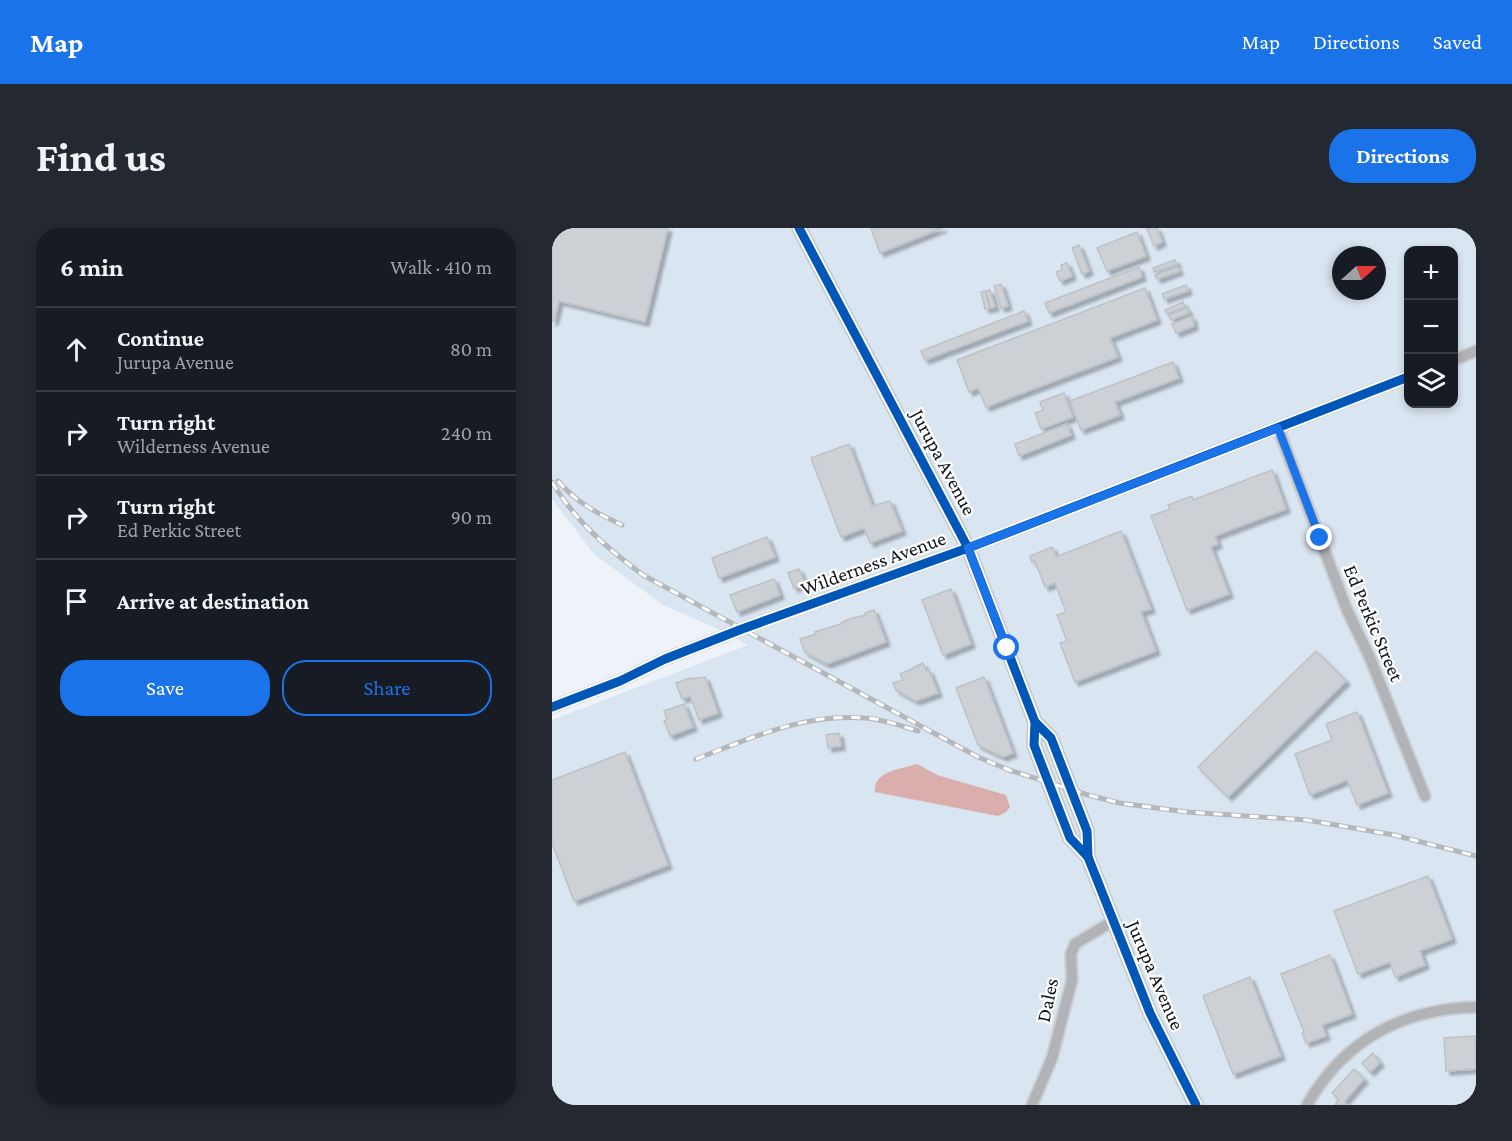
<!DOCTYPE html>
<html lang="en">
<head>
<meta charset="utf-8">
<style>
  :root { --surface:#171b24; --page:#242831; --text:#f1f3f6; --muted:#9ea1a6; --line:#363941; --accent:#1a73e8 }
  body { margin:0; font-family:"Crimson Pro",serif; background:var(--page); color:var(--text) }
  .controls { position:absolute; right:18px; top:18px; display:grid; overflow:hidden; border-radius:12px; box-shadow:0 3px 9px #0003 }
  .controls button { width:54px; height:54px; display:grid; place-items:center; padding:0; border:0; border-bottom:2px solid var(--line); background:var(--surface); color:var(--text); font:30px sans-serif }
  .compass { position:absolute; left:780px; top:18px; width:54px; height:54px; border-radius:50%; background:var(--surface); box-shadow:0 3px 9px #0003; rotate:69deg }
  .stop { position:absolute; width:18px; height:18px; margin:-14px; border:4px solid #1a73e8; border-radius:50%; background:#fff }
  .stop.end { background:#1a73e8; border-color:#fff; box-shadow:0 2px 6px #0008 }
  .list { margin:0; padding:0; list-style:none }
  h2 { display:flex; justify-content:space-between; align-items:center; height:78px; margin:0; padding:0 24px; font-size:26px }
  h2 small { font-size:20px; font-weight:400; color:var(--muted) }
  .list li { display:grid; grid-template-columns:39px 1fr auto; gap:18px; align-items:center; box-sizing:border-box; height:84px; padding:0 24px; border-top:2px solid var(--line) }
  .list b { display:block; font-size:22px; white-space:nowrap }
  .list p { margin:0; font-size:20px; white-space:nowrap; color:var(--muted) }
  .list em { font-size:20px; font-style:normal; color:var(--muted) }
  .actions { display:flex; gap:12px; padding:18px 24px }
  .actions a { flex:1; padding:14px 0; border:2px solid var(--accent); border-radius:24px; text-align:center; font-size:21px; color:var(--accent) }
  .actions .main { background:var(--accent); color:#fff }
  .icon { flex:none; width:33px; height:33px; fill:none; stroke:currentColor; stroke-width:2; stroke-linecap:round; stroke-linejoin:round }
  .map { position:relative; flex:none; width:924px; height:877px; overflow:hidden; border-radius:24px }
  header { display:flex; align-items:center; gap:36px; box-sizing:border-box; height:84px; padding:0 30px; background:var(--accent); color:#fff }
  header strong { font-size:28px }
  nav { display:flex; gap:33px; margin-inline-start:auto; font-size:21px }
  .intro { display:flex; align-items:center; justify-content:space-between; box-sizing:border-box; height:144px; padding:0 36px }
  h1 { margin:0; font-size:42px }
  .button { padding:15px 27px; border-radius:24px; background:var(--accent); color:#fff; font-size:21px; font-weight:700 }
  main { display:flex; gap:36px; padding:0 36px }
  aside { flex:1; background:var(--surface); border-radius:24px; box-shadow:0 3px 9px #0003 }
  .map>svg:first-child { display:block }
  .built { fill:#d9e5f1; fill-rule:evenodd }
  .water { fill:#daaeac }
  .building { fill:#cdd1d6; stroke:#bdc2c6; stroke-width:1.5; filter:url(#shadow) }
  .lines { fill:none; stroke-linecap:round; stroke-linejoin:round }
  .minor-casing { stroke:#cacfd4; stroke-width:14 }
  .major-casing { stroke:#cacfd4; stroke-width:16 }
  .minor { stroke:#b1b3b7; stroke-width:10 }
  .major { stroke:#b2b7ba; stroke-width:14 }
  .rail-casing { stroke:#b4b8bd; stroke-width:5 }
  .rail { stroke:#fff; stroke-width:3; stroke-dasharray:9; stroke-linecap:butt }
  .cycleway-casing { stroke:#fff; stroke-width:13 }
  .cycleway { stroke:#0057b8; stroke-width:9 }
  .route { stroke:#1a73e8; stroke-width:8 }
  .labels { text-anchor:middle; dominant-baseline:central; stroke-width:4.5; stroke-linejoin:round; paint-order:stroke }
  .street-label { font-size:20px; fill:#101418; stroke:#fff }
</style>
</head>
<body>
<header>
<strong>Map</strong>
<nav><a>Map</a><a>Directions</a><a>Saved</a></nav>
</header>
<div class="intro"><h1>Find us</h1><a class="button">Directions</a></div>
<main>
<aside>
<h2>6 min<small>Walk · 410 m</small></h2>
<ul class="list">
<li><svg class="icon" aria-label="ahead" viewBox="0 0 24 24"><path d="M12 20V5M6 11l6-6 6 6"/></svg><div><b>Continue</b><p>Jurupa Avenue</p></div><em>80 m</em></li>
<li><svg class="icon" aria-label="right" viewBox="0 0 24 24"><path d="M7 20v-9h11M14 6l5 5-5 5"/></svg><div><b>Turn right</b><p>Wilderness Avenue</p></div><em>240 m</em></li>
<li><svg class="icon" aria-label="right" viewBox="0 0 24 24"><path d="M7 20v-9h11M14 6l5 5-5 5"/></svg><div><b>Turn right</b><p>Ed Perkic Street</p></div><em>90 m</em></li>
<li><svg class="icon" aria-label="arrive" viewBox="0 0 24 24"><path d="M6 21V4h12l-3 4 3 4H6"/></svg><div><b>Arrive at destination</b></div></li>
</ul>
<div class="actions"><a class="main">Save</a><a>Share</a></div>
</aside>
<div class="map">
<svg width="924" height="877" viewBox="0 0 924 877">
  <defs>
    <filter id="shadow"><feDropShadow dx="4" dy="4" stdDeviation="1.5" flood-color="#0004"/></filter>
  </defs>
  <rect width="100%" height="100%" fill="#edf3f9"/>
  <path class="built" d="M0 0H924V877H0V492L196 417 166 401 111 377 42 326 0 271ZM856 22H902V176H856ZM789 27H825V63H789Z"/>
  <path class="water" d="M365 536 385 547 454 567 458 579 454 584 446 588 323 564C321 543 349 541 365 536Z"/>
  <g class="building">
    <polygon points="4,0 116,0 93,94 7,73 2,93 0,93 0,15"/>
    <polygon points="319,0 391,0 328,25"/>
    <polygon points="598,0 605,0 610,14 602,18 595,1"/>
    <polygon points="585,4 594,28 555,43 545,20"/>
    <polygon points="527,17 537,43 530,46 520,20"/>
    <polygon points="623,32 625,36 602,44 601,40"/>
    <polygon points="515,35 520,48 508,53 504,44 510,42 509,37"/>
    <polygon points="587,39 590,49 497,85 493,75"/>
    <polygon points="626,39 627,43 605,51 603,47"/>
    <polygon points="449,56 456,78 449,80 442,58"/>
    <polygon points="634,57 636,63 612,71 610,66"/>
    <polygon points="593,60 605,92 558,110 566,129 434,179 426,160 417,164 405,132"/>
    <polygon points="438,62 443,79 439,80 434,63"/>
    <polygon points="433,63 438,80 433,81 429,64"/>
    <polygon points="631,74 633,79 615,86 613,82"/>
    <polygon points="635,80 637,85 619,92 617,87"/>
    <polygon points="472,83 476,93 373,132 369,123"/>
    <polygon points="640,88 642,98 624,105 620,96"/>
    <polygon points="621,134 627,150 563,174 568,187 529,202 518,173"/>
    <polygon points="512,165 521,189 489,201 483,185 491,182 488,174"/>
    <polygon points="515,196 519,207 467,228 463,216"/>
    <polygon points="297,216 320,278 338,273 350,303 318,315 312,300 289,309 259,230"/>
    <polygon points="720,242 734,281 663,308 666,316 659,319 677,366 635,382 599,288 618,281 616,277 640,268 641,272"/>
    <polygon points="569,303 599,381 589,384 604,423 523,454 508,415 515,413 505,387 514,384 503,355 493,359 483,333 480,334 478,328 500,319 504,329"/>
    <polygon points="215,309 223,329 167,350 160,330"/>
    <polygon points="247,341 253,356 242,360 236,345"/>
    <polygon points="222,351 228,367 185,384 178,367"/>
    <polygon points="399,361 419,416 391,427 370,372"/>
    <polygon points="322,382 334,414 275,436 253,424 248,411 264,406 263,404 272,401 289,396 289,395 297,391 314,387 313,385"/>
    <polygon points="764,423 794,453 676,569 646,539"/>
    <polygon points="371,435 374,443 377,442 386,465 364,473 344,462 341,455 351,452 348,446 362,440 362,439"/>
    <polygon points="153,449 166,485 147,492 138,468 130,471 124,455 138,450 138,451"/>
    <polygon points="432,449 461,525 451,529 426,517 404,460"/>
    <polygon points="132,476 141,499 118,508 112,493 115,491 112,483"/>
    <polygon points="805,484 836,565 805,577 795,552 758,567 743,526 780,512 774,496"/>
    <polygon points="287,505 289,518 276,520 274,507"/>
    <polygon points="73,524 116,637 22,673 0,615 0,552"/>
    <polygon points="876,648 900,711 868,723 873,737 843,749 838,734 806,746 782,683"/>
    <polygon points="778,727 800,786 770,797 774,808 754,815 750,805 752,804 729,746"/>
    <polygon points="698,749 729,828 681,846 651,768"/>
    <polygon points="923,808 924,841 894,843 892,810"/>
    <polygon points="821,825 828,835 818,844 810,835"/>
    <polygon points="802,841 812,851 792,874 796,877 783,877 787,871 780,865"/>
  </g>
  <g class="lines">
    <defs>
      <g id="minor">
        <polyline points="902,132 924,123"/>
        <polyline points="726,200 795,382 818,430 873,568"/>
        <polyline points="0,479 68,453 113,431 190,401 416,320 856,149"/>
        <polyline points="480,877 500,830 520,752 519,726 523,716 561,693"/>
        <path d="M755 877C792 812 851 781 924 779"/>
      </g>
      <g id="major">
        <polyline points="247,0 416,320 483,494 499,510 535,603 536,629 598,785 644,877"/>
        <polyline points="483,494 482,517 518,610 536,629"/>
      </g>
    </defs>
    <use href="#minor" class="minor-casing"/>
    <use href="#major" class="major-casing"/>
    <use href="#minor" class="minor"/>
    <use href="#major" class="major"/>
    <defs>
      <g id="rail">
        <path d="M6 253C24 274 46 286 70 297"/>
        <path d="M0 254C23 293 56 321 91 347L389 509 426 529 457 542 536 567 567 575 635 584 755 592 842 607 924 628"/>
        <path d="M144 531C200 510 251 485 313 490 331 491 349 498 366 503"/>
      </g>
    </defs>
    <use href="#rail" class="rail-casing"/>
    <use href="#rail" class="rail"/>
    <defs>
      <g id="cycleway">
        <polyline points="247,0 416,320 483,494 499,510 535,603 536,629 598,785 644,877"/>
        <polyline points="0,479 68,453 113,431 190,401 416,320 856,149"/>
        <polyline points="483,494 482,517 518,610 536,629"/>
      </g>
    </defs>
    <use href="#cycleway" class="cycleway-casing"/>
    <use href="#cycleway" class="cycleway"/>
  </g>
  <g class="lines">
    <polyline class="route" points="455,420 416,320 726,200 768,310"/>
  </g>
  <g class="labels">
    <g class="street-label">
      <text transform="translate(392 234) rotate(62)">Jurupa Avenue</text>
      <text transform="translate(321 335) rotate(-20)">Wilderness Avenue</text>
      <text transform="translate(822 395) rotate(67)">Ed Perkic Street</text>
      <text transform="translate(604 747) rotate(67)">Jurupa Avenue</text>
      <text transform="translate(495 772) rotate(-78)">Dales</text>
    </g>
  </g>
</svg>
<div class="controls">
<button>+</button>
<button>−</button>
<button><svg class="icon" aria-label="layers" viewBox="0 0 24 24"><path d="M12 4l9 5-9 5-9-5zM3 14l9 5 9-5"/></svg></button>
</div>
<svg class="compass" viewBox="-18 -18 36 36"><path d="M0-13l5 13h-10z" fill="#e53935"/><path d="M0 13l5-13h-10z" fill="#9ea1a6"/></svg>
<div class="stop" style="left:455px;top:420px"></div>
<div class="stop end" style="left:768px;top:310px"></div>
</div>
</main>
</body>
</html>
